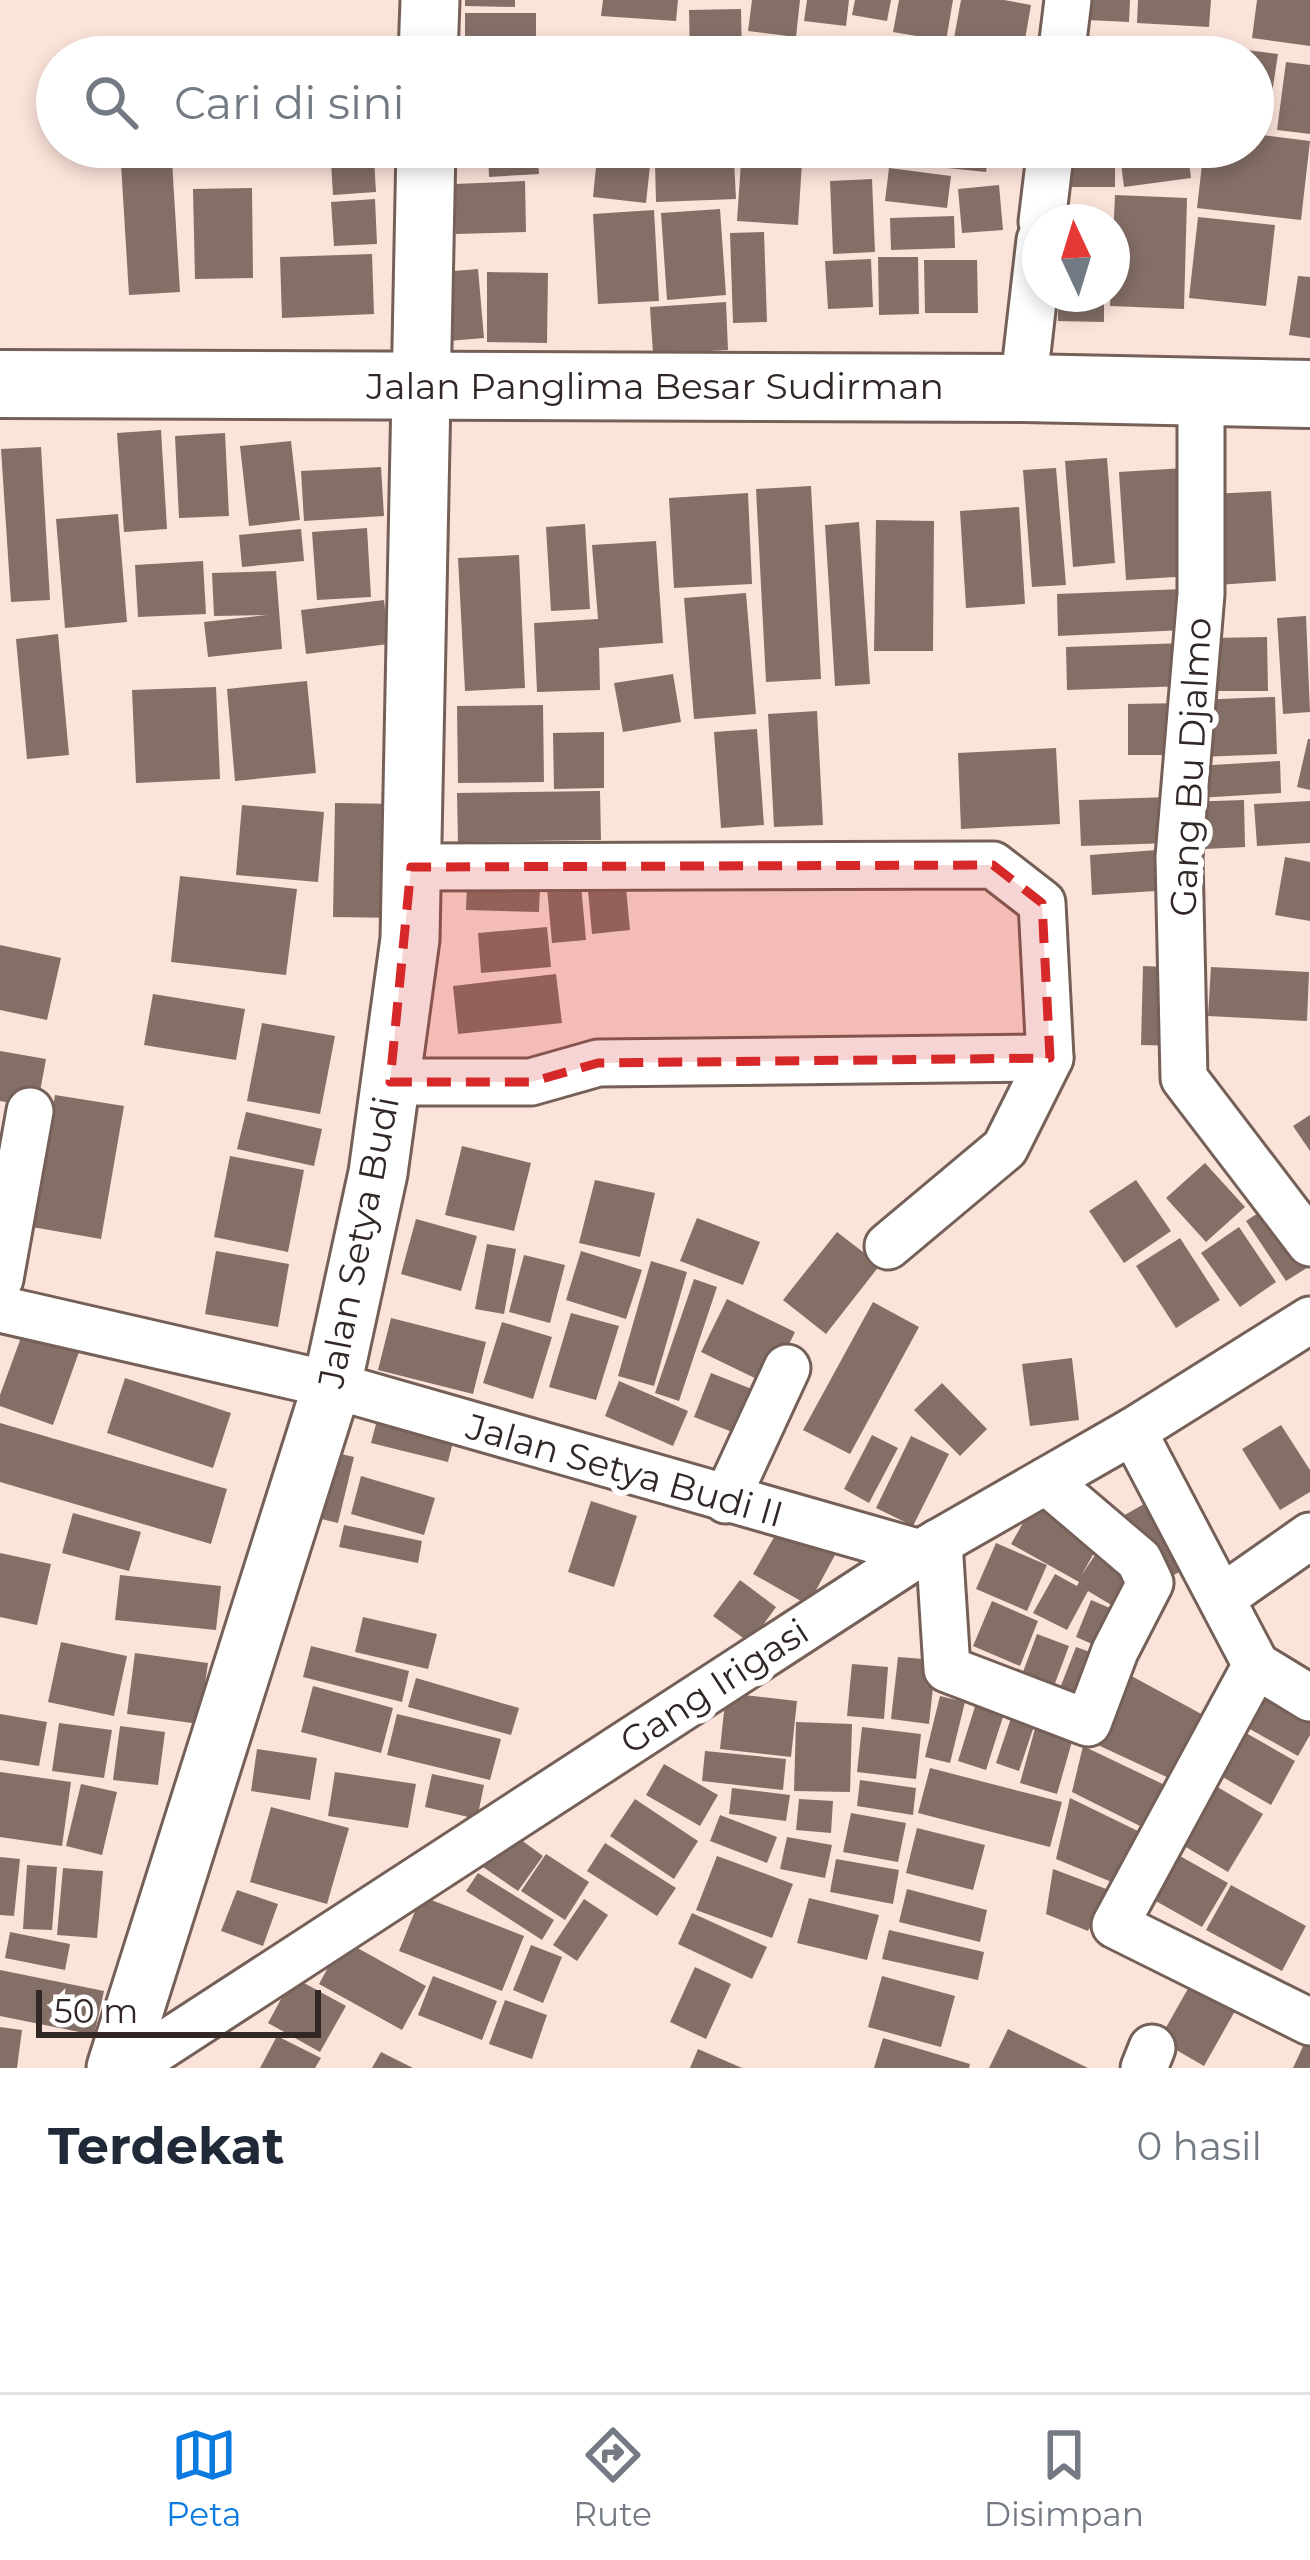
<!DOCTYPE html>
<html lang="id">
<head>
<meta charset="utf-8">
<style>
  :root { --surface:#fff; --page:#f6f6f7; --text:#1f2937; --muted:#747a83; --line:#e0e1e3; --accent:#0b7be2 }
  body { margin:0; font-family:Montserrat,sans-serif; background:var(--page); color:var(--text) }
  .compass { position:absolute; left:1022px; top:204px; width:108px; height:108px; border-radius:50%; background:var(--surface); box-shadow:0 6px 18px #0003; rotate:356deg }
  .scale { position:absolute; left:36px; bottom:30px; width:285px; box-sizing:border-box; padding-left:12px; border:6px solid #312825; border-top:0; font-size:33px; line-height:42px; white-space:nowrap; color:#312825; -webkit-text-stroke:9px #fff; paint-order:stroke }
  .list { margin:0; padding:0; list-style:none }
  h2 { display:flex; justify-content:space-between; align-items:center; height:156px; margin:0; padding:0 48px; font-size:51px }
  h2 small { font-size:39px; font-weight:400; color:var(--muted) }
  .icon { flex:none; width:66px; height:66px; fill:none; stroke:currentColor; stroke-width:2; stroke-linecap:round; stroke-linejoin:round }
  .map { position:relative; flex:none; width:1310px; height:2068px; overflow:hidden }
  .search { position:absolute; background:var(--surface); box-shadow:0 6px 18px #0003; left:36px; right:36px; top:36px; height:132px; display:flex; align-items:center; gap:30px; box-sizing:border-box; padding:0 42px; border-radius:66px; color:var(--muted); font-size:45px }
  .sheet { height:324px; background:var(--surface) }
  nav { display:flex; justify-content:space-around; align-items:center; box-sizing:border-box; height:168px; border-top:3px solid var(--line); background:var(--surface); font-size:33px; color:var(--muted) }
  nav a { display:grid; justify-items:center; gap:6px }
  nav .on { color:var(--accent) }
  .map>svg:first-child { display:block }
  .building { fill:#846f67 }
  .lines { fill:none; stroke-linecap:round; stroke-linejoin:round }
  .minor-casing { stroke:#746057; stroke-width:51 }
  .tertiary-casing { stroke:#746057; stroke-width:63 }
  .primary-casing { stroke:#746057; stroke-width:72 }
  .minor { stroke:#fff; stroke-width:45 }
  .tertiary { stroke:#fff; stroke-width:57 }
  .primary { stroke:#fff; stroke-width:66 }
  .marked { fill:#d62828; fill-opacity:0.2; stroke:#d62828; stroke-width:9; stroke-dasharray:24 15; stroke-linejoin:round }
  .labels { text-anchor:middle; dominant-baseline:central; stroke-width:12; stroke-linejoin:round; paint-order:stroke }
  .street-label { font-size:36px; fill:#312825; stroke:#fff }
</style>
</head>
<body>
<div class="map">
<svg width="1310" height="2068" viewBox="0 0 1310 2068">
  <rect width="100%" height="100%" fill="#fbe3d9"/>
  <g class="building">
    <polygon points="465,0 515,0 515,7 465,6"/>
    <polygon points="603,0 678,0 676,21 601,16"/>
    <polygon points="752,0 800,0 796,37 748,31"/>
    <polygon points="807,0 849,0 846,26 804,21"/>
    <polygon points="855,0 891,0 887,21 852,15"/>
    <polygon points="899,0 953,0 946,41 893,32"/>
    <polygon points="961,0 1004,0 1031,5 1023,51 954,38"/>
    <polygon points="1087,0 1130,0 1129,22 1087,20"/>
    <polygon points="1138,0 1211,0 1209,27 1137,23"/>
    <polygon points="1257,0 1310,0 1310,46 1252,38"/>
    <polygon points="741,9 742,57 690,57 689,10"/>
    <rect x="465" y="13" width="71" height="44"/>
    <polygon points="1076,35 1156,40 1155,57 1075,57"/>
    <polygon points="1223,47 1278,54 1267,126 1253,124 1253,57 1222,57"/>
    <polygon points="1286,62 1310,65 1310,134 1277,130"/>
    <polygon points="1253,134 1310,141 1301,220 1197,208 1204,147 1253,147"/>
    <polygon points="333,147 376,147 376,153 333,154"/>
    <polygon points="488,147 537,147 539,174 489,177"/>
    <polygon points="598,147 652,147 646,203 593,197"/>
    <polygon points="742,147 803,147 798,225 737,221"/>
    <polygon points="900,147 989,147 986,172 899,163"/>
    <rect x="1070" y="147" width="45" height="40"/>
    <polygon points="1119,147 1187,147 1191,178 1124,187"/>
    <polygon points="374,159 376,192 333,195 331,162"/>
    <polygon points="734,160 736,199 656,202 655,163"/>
    <polygon points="172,161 180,292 129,295 121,164"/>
    <polygon points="889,168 951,176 947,208 885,201"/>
    <polygon points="872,179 875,252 833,254 830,181"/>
    <polygon points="525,181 526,232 456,234 454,184"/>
    <polygon points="999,185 1003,230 962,233 958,189"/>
    <polygon points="252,188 253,278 195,279 193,189"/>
    <polygon points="1115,195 1187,198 1184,309 1110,306"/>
    <polygon points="375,199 377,244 334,246 331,202"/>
    <polygon points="720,209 726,295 667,300 661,213"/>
    <polygon points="654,210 659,301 598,304 593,214"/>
    <polygon points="954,216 955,248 891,250 890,218"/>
    <polygon points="1198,217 1275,225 1266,306 1189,298"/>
    <polygon points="764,232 767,322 733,323 730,233"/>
    <polygon points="372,254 374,314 282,318 280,257"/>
    <polygon points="878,257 918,257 919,314 879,315"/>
    <polygon points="871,259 873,307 828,309 825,261"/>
    <polygon points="924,260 977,260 978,313 925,313"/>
    <polygon points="478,269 484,338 448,341 442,272"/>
    <polygon points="487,272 548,273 547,343 487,342"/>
    <polygon points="1298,276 1310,277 1310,338 1289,335"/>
    <polygon points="1058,294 1104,294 1104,322 1058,321"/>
    <polygon points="726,302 728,350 653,354 650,307"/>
    <polygon points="161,430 167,529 124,532 117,433"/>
    <polygon points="225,433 229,516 179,518 175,436"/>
    <polygon points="291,441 300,520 249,526 240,446"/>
    <polygon points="41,447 50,600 11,602 1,449"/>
    <polygon points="1107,458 1115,563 1073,567 1065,461"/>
    <polygon points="381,467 384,516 304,521 301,471"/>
    <polygon points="1056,468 1066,585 1032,587 1023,470"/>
    <polygon points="1185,468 1192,576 1126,580 1119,472"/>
    <polygon points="811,486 821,679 766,682 756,489"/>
    <polygon points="1271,491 1276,581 1217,585 1212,494"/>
    <polygon points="748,493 752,584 674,588 669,498"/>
    <polygon points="1019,507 1025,604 966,608 960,511"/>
    <polygon points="118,514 127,622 65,628 56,519"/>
    <polygon points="876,520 934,521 933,651 874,651"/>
    <polygon points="859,522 870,684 835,686 825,525"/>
    <polygon points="585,524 590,609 551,611 546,527"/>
    <polygon points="367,528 371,597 317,600 312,532"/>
    <polygon points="301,529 304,561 242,567 239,535"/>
    <polygon points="656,541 663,643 599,648 600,690 537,692 534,623 598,619 592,545"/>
    <polygon points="519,555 525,688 465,691 458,558"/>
    <polygon points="203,561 206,614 138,617 135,565"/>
    <polygon points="276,571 282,649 208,657 204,622 267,615 214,616 212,573"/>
    <polygon points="1183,589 1184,630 1058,636 1057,594"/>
    <polygon points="746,593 756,714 694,719 684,598"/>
    <polygon points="384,600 389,644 306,654 301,610"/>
    <polygon points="1306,616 1310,712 1283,714 1277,618"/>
    <polygon points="58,634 69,755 27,759 16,639"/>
    <polygon points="1267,637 1268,691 1212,691 1211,638"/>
    <polygon points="1185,643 1186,686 1067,690 1066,647"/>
    <polygon points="673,674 681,722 623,732 614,683"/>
    <polygon points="307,681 316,773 235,781 227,689"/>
    <polygon points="216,687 220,779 136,783 132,690"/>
    <polygon points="1275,697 1277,754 1197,757 1195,700"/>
    <polygon points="1184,703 1184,755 1128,755 1128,704"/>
    <polygon points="543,705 544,782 458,783 457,706"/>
    <polygon points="817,711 823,825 774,827 768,714"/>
    <polygon points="757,729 764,825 721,828 714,732"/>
    <polygon points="604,732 604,788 554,789 553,733"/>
    <polygon points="1308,739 1310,739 1310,790 1297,787"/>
    <polygon points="1056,748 1060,824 961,829 958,753"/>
    <polygon points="1280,761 1281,793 1198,798 1196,766"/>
    <polygon points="600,791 601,840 458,842 457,793"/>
    <polygon points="1169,797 1170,843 1081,846 1079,800"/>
    <polygon points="1244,800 1245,847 1185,850 1184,802"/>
    <polygon points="1310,801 1310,843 1257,846 1254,804"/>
    <polygon points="335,803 401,804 399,918 333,917"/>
    <polygon points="242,805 324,812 318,882 236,875"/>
    <polygon points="1170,849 1172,890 1092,895 1090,855"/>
    <polygon points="1285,857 1310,862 1310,921 1275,915"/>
    <polygon points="580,874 586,940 552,943 546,877"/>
    <polygon points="180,876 297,889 286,975 171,962"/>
    <polygon points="625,877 630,930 592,934 587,880"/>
    <polygon points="467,885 540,887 539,912 466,910"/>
    <polygon points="547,927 551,967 481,973 478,933"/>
    <polygon points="0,945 61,958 47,1020 0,1010"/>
    <polygon points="1143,966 1188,968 1185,1046 1141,1045"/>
    <polygon points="1211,967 1309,972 1307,1021 1208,1016"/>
    <polygon points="556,974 562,1023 458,1034 453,986"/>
    <polygon points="153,994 245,1009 236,1060 144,1045"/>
    <polygon points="262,1023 335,1036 320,1114 247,1101"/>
    <polygon points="0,1051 46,1059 37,1108 0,1101"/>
    <polygon points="55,1095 124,1106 101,1239 32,1227"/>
    <polygon points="246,1112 322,1129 314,1166 237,1149"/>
    <polygon points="1310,1115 1310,1151 1293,1126"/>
    <polygon points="462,1146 531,1163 514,1231 445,1215"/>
    <polygon points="230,1156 304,1170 288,1252 214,1237"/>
    <polygon points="1205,1163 1245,1207 1206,1242 1166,1198"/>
    <polygon points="595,1180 655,1193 640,1257 579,1243"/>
    <polygon points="1136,1180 1171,1231 1124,1263 1089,1211"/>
    <polygon points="1290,1192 1310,1222 1310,1266 1286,1281 1246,1221"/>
    <polygon points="697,1218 760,1242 743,1285 680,1261"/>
    <polygon points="416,1219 477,1236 461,1291 401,1274"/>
    <polygon points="1239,1227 1276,1282 1240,1307 1201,1253"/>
    <polygon points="837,1232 880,1265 826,1334 783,1300"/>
    <polygon points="1180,1238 1220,1300 1176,1328 1136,1266"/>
    <polygon points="487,1244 516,1249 504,1314 475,1309"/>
    <polygon points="216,1251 289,1264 278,1327 205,1314"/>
    <polygon points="581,1251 642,1270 626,1319 566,1300"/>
    <polygon points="524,1255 565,1265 550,1323 509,1312"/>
    <polygon points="651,1261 687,1272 654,1386 618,1376"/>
    <polygon points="694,1279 717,1287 679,1401 655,1393"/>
    <polygon points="727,1299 795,1332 769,1385 701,1352"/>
    <polygon points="873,1302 919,1327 850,1454 803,1430"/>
    <polygon points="571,1313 619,1326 596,1400 549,1387"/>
    <polygon points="391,1318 486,1342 473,1394 378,1370"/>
    <polygon points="502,1322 552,1337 533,1399 483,1383"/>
    <polygon points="23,1332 79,1352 53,1425 0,1406 0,1395"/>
    <polygon points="1072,1358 1079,1420 1030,1426 1022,1364"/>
    <polygon points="711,1373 767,1395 750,1439 694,1417"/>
    <polygon points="125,1378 231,1413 213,1468 107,1433"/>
    <polygon points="619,1381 688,1411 673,1446 605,1416"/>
    <polygon points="942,1383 987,1429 960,1456 914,1410"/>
    <polygon points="377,1420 454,1438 448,1462 371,1443"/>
    <polygon points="0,1423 227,1489 211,1544 0,1482"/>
    <polygon points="1281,1425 1310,1470 1310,1492 1280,1510 1242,1449"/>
    <polygon points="872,1435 898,1448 869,1503 844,1489"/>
    <polygon points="911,1436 949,1454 913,1526 876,1508"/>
    <polygon points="317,1448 354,1457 338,1523 301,1514"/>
    <polygon points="361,1476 435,1498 424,1535 351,1514"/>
    <polygon points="1158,1496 1195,1563 1160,1583 1123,1516"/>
    <polygon points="1036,1500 1103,1537 1081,1576 1101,1546 1142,1575 1123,1612 1088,1591 1067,1630 1033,1613 1055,1574 1077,1586 1079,1582 1011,1544"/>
    <polygon points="591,1501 637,1516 614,1587 568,1572"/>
    <polygon points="73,1513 141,1532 129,1571 62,1553"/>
    <polygon points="344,1525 422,1541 418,1563 339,1547"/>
    <polygon points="781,1525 835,1555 808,1605 753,1574"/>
    <polygon points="996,1543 1047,1565 1027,1611 976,1589"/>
    <polygon points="0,1553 51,1564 37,1625 0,1617"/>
    <polygon points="120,1575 221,1586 216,1630 115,1620"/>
    <polygon points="740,1580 776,1607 750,1643 713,1616"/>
    <polygon points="1091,1600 1124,1614 1108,1651 1076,1637"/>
    <polygon points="992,1601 1038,1621 1020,1666 973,1646"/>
    <polygon points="363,1617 437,1634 428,1669 355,1652"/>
    <polygon points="1037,1634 1069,1646 1048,1702 1016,1691"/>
    <polygon points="61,1642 127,1656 114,1716 48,1702"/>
    <polygon points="311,1646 409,1671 402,1702 303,1677"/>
    <polygon points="1076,1647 1107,1658 1084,1718 1053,1706"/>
    <polygon points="135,1653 208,1663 199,1724 127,1714"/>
    <polygon points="898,1657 936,1660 929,1724 891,1719"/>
    <polygon points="852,1664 888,1667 884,1719 847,1716"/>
    <polygon points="1115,1667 1205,1716 1171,1779 1087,1740"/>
    <polygon points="416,1678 519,1708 511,1735 408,1707"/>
    <polygon points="1266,1680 1310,1705 1310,1735 1298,1756 1241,1724"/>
    <polygon points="313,1686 393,1708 381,1753 301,1732"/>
    <polygon points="981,1687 1010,1695 986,1770 958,1761"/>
    <polygon points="726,1693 797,1701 791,1757 720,1749"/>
    <polygon points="940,1696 965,1702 950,1763 925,1757"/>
    <polygon points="1018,1697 1041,1705 1019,1771 996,1763"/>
    <polygon points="0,1714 47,1722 39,1766 0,1760"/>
    <polygon points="397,1714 501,1739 490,1780 387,1755"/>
    <polygon points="1039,1714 1077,1724 1057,1794 1020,1783"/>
    <polygon points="796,1722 852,1724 850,1792 794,1791"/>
    <polygon points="59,1723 112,1730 104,1778 52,1771"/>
    <polygon points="120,1726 165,1732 158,1785 113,1780"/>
    <polygon points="862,1727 921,1734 916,1779 857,1772"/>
    <polygon points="1239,1729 1295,1761 1271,1805 1214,1772"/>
    <polygon points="1083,1746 1169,1787 1146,1829 1072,1792"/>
    <polygon points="257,1749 317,1758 310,1800 251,1791"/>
    <polygon points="705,1751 786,1759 783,1790 702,1781"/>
    <polygon points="664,1764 718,1795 700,1826 646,1795"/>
    <polygon points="930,1768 1062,1802 1050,1847 918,1813"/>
    <polygon points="0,1772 71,1782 62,1846 0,1837"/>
    <polygon points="335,1772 416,1784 408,1828 328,1816"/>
    <polygon points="432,1774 484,1785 477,1819 425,1807"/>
    <polygon points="860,1780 916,1788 913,1815 857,1806"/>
    <polygon points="1209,1782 1263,1814 1228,1872 1174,1840"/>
    <polygon points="81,1784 117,1792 102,1855 66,1846"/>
    <polygon points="732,1788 790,1795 786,1821 729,1814"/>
    <polygon points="1070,1798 1142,1833 1114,1883 1056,1859"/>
    <polygon points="635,1799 698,1841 674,1879 610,1836"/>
    <polygon points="799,1799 833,1801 831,1833 796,1830"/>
    <polygon points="271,1807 349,1828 327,1904 250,1882"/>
    <polygon points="851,1813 906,1823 898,1862 843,1852"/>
    <polygon points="720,1815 777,1837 767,1863 710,1841"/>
    <polygon points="917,1828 985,1845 973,1890 906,1873"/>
    <polygon points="509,1831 543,1856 518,1891 483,1867"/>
    <polygon points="787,1837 832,1845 825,1878 780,1869"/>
    <polygon points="605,1843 676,1888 657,1916 587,1871"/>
    <polygon points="1171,1851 1228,1883 1202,1927 1145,1895"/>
    <polygon points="546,1854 589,1882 565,1920 521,1891"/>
    <polygon points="717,1856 793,1884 772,1938 696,1910"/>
    <polygon points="0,1857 20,1859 14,1916 0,1915"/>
    <polygon points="836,1859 899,1870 893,1904 830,1892"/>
    <polygon points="27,1865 57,1867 52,1930 23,1929"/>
    <polygon points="63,1868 103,1871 97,1938 57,1935"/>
    <polygon points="1053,1869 1109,1890 1088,1931 1046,1914"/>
    <polygon points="478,1873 554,1920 542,1940 466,1891"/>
    <polygon points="1231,1885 1306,1926 1282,1971 1206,1930"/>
    <polygon points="907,1889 987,1910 980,1942 899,1922"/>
    <polygon points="237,1890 278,1904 263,1946 221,1931"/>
    <polygon points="421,1896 524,1936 502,1991 399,1951"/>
    <polygon points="809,1898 879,1915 867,1960 797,1943"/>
    <polygon points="584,1899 608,1915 577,1961 553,1945"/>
    <polygon points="692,1913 767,1947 752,1979 678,1944"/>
    <polygon points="889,1930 984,1952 978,1980 882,1959"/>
    <polygon points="10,1932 70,1944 65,1970 5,1958"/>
    <polygon points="343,1940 426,1986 402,2030 319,1984"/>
    <polygon points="531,1945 562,1957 543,2003 513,1990"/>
    <polygon points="695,1967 731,1984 706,2039 670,2022"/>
    <polygon points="1199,1969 1244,1995 1204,2066 1159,2040"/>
    <polygon points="0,1970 104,1991 94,2035 0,2016"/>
    <polygon points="433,1976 497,2001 482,2040 418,2015"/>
    <polygon points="882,1976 955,1996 941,2047 868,2027"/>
    <polygon points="293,1977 346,2006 320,2052 268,2023"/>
    <polygon points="505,2000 547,2015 532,2059 489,2044"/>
    <polygon points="0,2027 22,2030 17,2068 0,2068"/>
    <polygon points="1008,2029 1088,2068 989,2068"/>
    <polygon points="1310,2031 1310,2068 1293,2068"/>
    <polygon points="277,2036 321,2058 315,2068 260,2068"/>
    <polygon points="883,2038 970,2064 969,2068 874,2068"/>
    <polygon points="698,2049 742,2068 690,2068"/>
    <polygon points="381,2052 413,2068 372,2068"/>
  </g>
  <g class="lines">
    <defs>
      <g id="minor">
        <polyline points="1061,57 1068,0"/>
        <polyline points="1042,222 1051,147"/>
        <polyline points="1023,388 1040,240"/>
        <polyline points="1201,392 1201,594 1179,857 1184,1078 1310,1243"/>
        <polyline points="411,867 993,865 1042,903 1050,1058 1005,1148 888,1246"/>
        <polyline points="390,1082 531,1082 598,1063 1050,1058"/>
        <polyline points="0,1279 30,1111"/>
        <polyline points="0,1309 332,1385 920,1553"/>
        <polyline points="1133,1431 1256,1665 1310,1698"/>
        <polyline points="726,1500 787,1368"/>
        <polyline points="939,1542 947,1669 1088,1723 1115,1651 1150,1583 1139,1560 1046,1481"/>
        <polyline points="1223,1597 1310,1536"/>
        <polyline points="1256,1665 1115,1925 1310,2022"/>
        <polyline points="128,2068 920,1553 1133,1431 1310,1320"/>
        <polyline points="1144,2068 1152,2048"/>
      </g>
      <g id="tertiary">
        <polyline points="428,57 430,0"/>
        <polyline points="116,2068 332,1385 378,1173 410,939 426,147"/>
      </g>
      <polyline id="primary" points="0,384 1023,388 1310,394"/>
    </defs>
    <use href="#minor" class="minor-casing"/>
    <use href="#tertiary" class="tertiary-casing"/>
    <use href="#primary" class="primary-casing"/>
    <use href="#minor" class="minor"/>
    <use href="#tertiary" class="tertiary"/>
    <use href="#primary" class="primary"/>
  </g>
  <path class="marked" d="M993 865 1042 903 1050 1058 598 1063 531 1082H390L411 867Z"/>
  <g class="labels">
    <g class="street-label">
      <text x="655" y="386">Jalan Panglima Besar Sudirman</text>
      <text transform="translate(1190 767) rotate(-87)">Gang Bu Djalmo</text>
      <text transform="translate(358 1242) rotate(-79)">Jalan Setya Budi</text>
      <text transform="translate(625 1470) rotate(16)">Jalan Setya Budi II</text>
      <text transform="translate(714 1686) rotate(-33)">Gang Irigasi</text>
    </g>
  </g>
</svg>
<svg class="compass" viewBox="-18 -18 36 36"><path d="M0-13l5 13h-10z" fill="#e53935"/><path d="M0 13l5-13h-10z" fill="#747a83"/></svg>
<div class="scale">50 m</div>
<div class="search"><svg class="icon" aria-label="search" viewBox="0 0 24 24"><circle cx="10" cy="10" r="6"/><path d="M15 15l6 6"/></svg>Cari di sini</div>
</div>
<section class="sheet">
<h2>Terdekat<small>0 hasil</small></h2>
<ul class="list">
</ul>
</section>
<nav>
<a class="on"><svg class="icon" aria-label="map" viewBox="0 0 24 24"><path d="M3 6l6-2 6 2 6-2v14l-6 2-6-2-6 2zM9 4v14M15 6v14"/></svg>Peta</a>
<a><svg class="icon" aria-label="directions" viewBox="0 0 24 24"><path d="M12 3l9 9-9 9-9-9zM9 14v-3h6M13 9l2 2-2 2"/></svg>Rute</a>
<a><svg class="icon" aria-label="saved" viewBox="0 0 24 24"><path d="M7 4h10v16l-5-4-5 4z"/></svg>Disimpan</a>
</nav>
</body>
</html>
